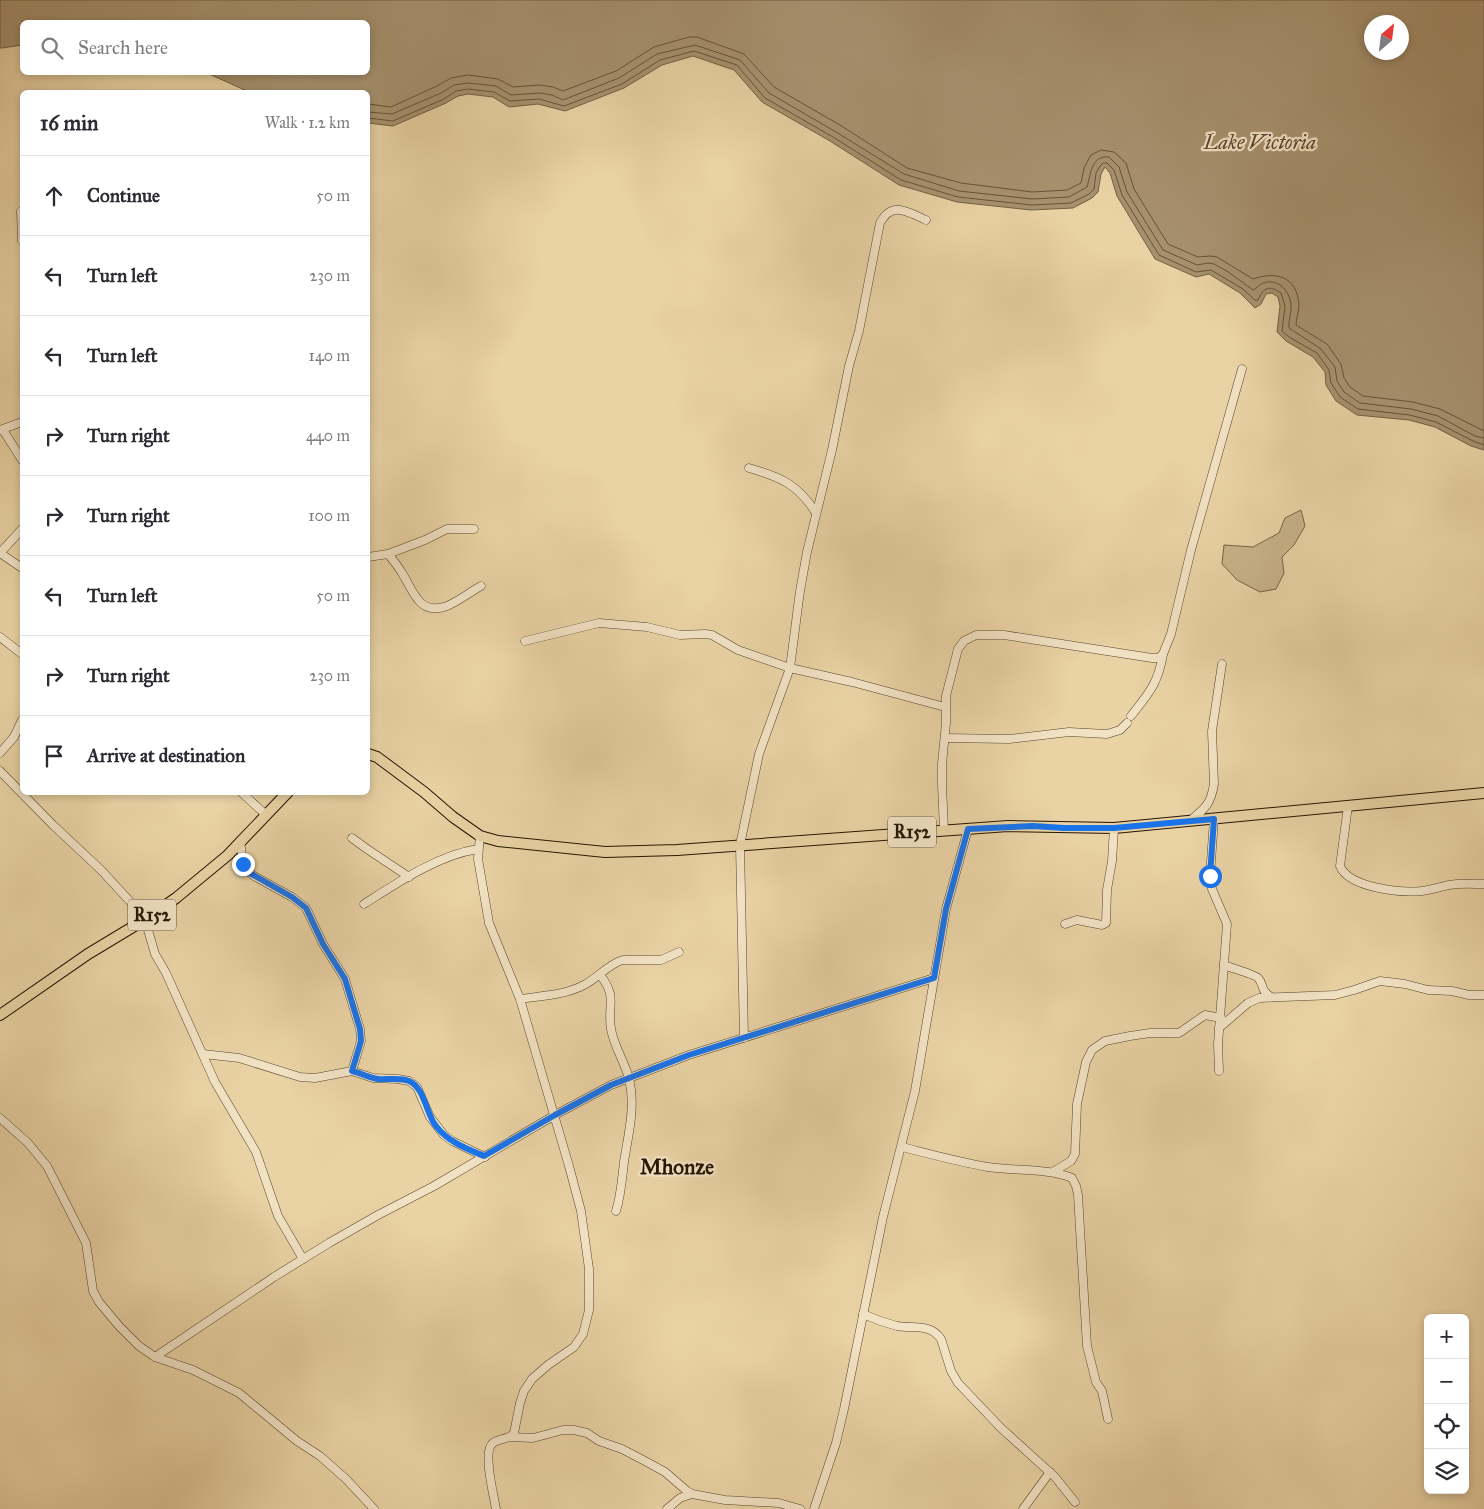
<!DOCTYPE html>
<html lang="en">
<head>
<meta charset="utf-8">
<style>
  :root { --surface:#fff; --page:#f7f7f7; --text:#2b2b33; --muted:#7c7c81; --line:#e1e1e2 }
  body { margin:0; font-family:"IM FELL Great Primer",serif; background:var(--page); color:var(--text) }
  .controls { position:absolute; right:15px; bottom:15px; display:grid; overflow:hidden; border-radius:8px; box-shadow:0 2px 8px #0003 }
  .controls button { width:45px; height:45px; display:grid; place-items:center; padding:0; border:0; border-bottom:1px solid var(--line); background:var(--surface); color:var(--text); font:25px sans-serif }
  .compass { position:absolute; left:1364px; top:15px; width:45px; height:45px; border-radius:50%; background:var(--surface); box-shadow:0 2px 8px #0003; rotate:28deg }
  .stop { position:absolute; width:15px; height:15px; margin:-11px; border:4px solid #1a73e8; border-radius:50%; background:#fff }
  .stop.end { background:#1a73e8; border-color:#fff; box-shadow:0 1px 5px #0008 }
  .list { margin:0; padding:0; list-style:none }
  h2 { display:flex; justify-content:space-between; align-items:center; height:65px; margin:0; padding:0 20px; font-size:21px }
  h2 small { font-size:16px; font-weight:400; color:var(--muted) }
  .list li { display:grid; grid-template-columns:32px 1fr auto; gap:15px; align-items:center; box-sizing:border-box; height:80px; padding:0 20px; border-top:1px solid var(--line) }
  .list b { display:block; font-size:19px; white-space:nowrap }
  .list em { font-size:16px; font-style:normal; color:var(--muted) }
  .icon { flex:none; width:28px; height:28px; fill:none; stroke:currentColor; stroke-width:2; stroke-linecap:round; stroke-linejoin:round }
  .map { position:relative; flex:none; width:1484px; height:1509px; overflow:hidden }
  .search { position:absolute; background:var(--surface); box-shadow:0 2px 8px #0003; left:20px; top:20px; width:350px; height:55px; display:flex; align-items:center; gap:12px; box-sizing:border-box; padding:0 18px; border-radius:8px; color:var(--muted); font-size:19px }
  .panel { position:absolute; background:var(--surface); box-shadow:0 2px 8px #0003; left:20px; top:90px; width:350px; height:705px; border-radius:8px }
  .map>svg:first-child { display:block }
  .green { fill:#c8b289; stroke:#766346 }
  .water { fill:#a6916e; stroke:#725f44; fill-rule:evenodd }
  .lines { fill:none; stroke-linecap:round; stroke-linejoin:round }
  .shore { stroke:#665239; stroke-width:1 }
  .minor-casing { stroke:#56442c; stroke-width:9 }
  .major-casing { stroke:#251404; stroke-width:12 }
  .minor { stroke:#f1e2c4; stroke-width:8 }
  .major { stroke:#e9d2a4; stroke-width:10 }
  .route { stroke:#1a73e8; stroke-width:6 }
  .labels { text-anchor:middle; dominant-baseline:central; stroke-width:4.5; stroke-linejoin:round; paint-order:stroke }
  .shield { fill:#f1e2c4; stroke:#62523e; stroke-width:1 }
  .shield-label { font-size:18px; font-weight:bold; fill:#251404 }
  .water-label { font-size:20px; font-style:italic; fill:#59462e; stroke:#f1e2c4 }
  .quarter-label { font-size:21px; font-weight:bold; fill:#251404; stroke:#f1e2c4 }
</style>
</head>
<body>
<div class="map">
<svg width="1484" height="1509" viewBox="0 0 1484 1509">
  <rect width="100%" height="100%" fill="#e9d2a4"/>
  <filter id="stains"><feTurbulence type="fractalNoise" baseFrequency=".004" numOctaves="4"/><feColorMatrix values="0 0 0 0 .2 0 0 0 0 .09 0 0 0 0 .02 0 0 0 .5 -.17"/></filter>
  <radialGradient id="worn" r=".72"><stop offset=".6" stop-color="#630" stop-opacity="0"/><stop offset="1" stop-color="#630" stop-opacity=".3"/></radialGradient>
  <polygon class="green" points="1301,510 1305,526 1294,545 1282,557 1284,573 1276,589 1260,592 1237,580 1222,564 1224,545 1253,547 1279,533 1285,518"/>
  <path class="water" d="M0 0H1484V450L1471 446 1435 427 1409 420 1357 415 1336 401 1326 385 1325 372 1313 357 1286 341 1277 332 1280 306 1278 297 1272 293 1266 294 1261 304 1255 308 1240 293 1209 274 1196 277 1155 259 1117 196 1110 173 1105 167 1101 174 1098 192 1092 198 1073 208 1031 210 957 202 899 185 830 141 762 102 734 70 693 56 662 65 624 88 565 111 538 104 509 107 493 97 468 94 458 96 446 103 393 126 368 123V92H249L207 73 368 72V22H22V45L2 48H0ZM1372 22H1402V52H1372Z"/>
  <g class="lines">
    <g class="shore">
      <path d="M368 104 391 107 437 86 451 78 468 75 498 79 513 87 539 85 553 87 563 91 616 71 654 47 689 37H697L744 54 774 87 840 125 907 168 961 183 1032 192 1067 190 1081 183 1084 168 1091 155 1101 150 1114 152 1126 163 1134 189 1168 244 1198 257 1210 256 1217 257 1253 279C1276 271 1297 276 1299 305 1299 312 1296 318 1296 325L1327 344 1341 364 1344 378 1350 387 1363 396 1413 402 1440 409 1484 431"/>
      <path d="M368 112 392 114 441 93 454 85 468 83 496 86 511 95 540 93 552 95 563 100 619 78 657 54 695 45 740 60 769 93 836 132 904 174 959 191 1032 199 1069 197 1087 187C1091 174 1091 155 1109 157L1119 167 1127 192 1163 250 1197 265 1208 263 1214 264 1227 271 1253 290C1257 288 1259 285 1263 283 1278 278 1289 290 1291 304 1292 312 1288 320 1289 328L1321 349 1335 367 1337 381 1344 392 1360 403 1411 409 1438 416 1475 436 1484 438"/>
      <path d="M368 118 393 121 444 99 456 91 468 89 494 92 510 101 539 99 564 106 622 84 660 60 694 51 737 65 765 98 833 137 901 180 958 197 1032 205 1071 203 1089 194 1094 189 1096 173 1100 166 1103 163H1107L1114 170 1122 195 1159 255 1196 272 1211 270 1243 289 1255 300H1258C1264 287 1269 285 1281 293L1285 306 1282 331 1289 337 1317 353 1329 370 1331 383 1340 397 1358 409 1410 415 1436 422 1473 441 1484 445"/>
    </g>
    <defs>
      <g id="minor">
        <polyline points="21,211 22,241"/>
        <polyline points="0,430 22,422"/>
        <polyline points="3,430 22,460"/>
        <path d="M749 468C780 477 798 484 816 513"/>
        <polyline points="0,553 22,529"/>
        <polyline points="0,553 22,568"/>
        <path d="M388 554C393 560 398 566 402 573 414 592 419 616 447 606 459 601 470 592 481 586"/>
        <polyline points="368,557 388,554 425,540 447,529 474,529"/>
        <polyline points="0,637 22,654"/>
        <polyline points="525,641 599,623 647,627 680,635 705,634 712,635 738,650 790,668 852,682 945,707"/>
        <path d="M1131 716C1149 693 1158 684 1163 654"/>
        <polyline points="945,738 1009,739 1069,732 1107,734 1120,730 1127,723"/>
        <polyline points="0,753 14,737 22,720"/>
        <polyline points="0,771 53,825 102,871 146,919 148,930 155,954 166,973 215,1082 256,1152 278,1216 303,1259"/>
        <polyline points="241,792 265,814"/>
        <path d="M1348 806 1340 866C1349 888 1401 893 1422 891 1431 890 1440 887 1449 885 1460 883 1473 884 1484 884"/>
        <polyline points="1214,819 1210,876 1212,889 1227,924 1218,1044 1219,1071"/>
        <path d="M1191 820C1206 808 1211 803 1214 784L1212 731 1222 664"/>
        <polyline points="944,830 942,785 942,764 946,723 946,696 958,649 964,641 976,635 1004,635 1152,658 1158,658 1163,654 1171,634 1191,550 1242,369"/>
        <path d="M480 836 478 859 489 923 520 999 569 1166 581 1211 589 1269V1310L583 1334 574 1347 548 1365 532 1379 524 1391 520 1403 514 1433C509 1440 499 1438 493 1443 482 1451 494 1496 496 1509"/>
        <polyline points="352,838 367,849 409,877"/>
        <polyline points="240,842 244,868 254,876 292,897 306,908 323,944 345,979 360,1029 361,1041 352,1071"/>
        <path d="M364 904C397 883 438 855 478 849"/>
        <polyline points="1065,924 1077,920 1102,925 1106,923 1107,890 1112,861 1114,828"/>
        <path d="M1224 965C1231 968 1256 975 1258 978 1265 985 1259 989 1271 997"/>
        <path d="M600 975C618 997 607 1005 611 1029 614 1047 625 1062 629 1079 636 1107 628 1135 624 1162 622 1179 621 1195 616 1211"/>
        <path d="M520 999C541 996 565 995 584 985 598 978 608 964 623 960H661L679 952"/>
        <polyline points="1219,1028 1248,1003 1259,998 1335,995 1354,990 1380,981 1405,984 1428,990 1452,991 1469,995 1484,995"/>
        <path d="M744 1038 740 845 759 754 790 668 800 591 807 552 832 450 849 366 859 331 880 223C892 200 908 212 926 220"/>
        <polyline points="203,1054 239,1058 300,1077 315,1078 352,1071 373,1078 398,1079 409,1081 417,1087 430,1117 444,1135 452,1141 485,1157"/>
        <polyline points="0,1118 28,1143 47,1166 86,1243 93,1291 99,1302 119,1326 139,1346 155,1357 193,1370 239,1393 297,1441 320,1456 346,1479 374,1509"/>
        <path d="M902 1147C930 1154 959 1162 988 1167 1014 1171 1049 1168 1072 1178L1076 1186 1078 1195 1087 1346 1096 1382 1102 1391 1108 1419"/>
        <polyline points="1053,1172 1071,1161 1075,1154 1077,1104 1086,1062 1092,1050 1105,1041 1130,1036 1150,1033 1179,1033 1205,1015 1221,1018"/>
        <path d="M863 1314C874 1319 885 1323 897 1326 913 1329 930 1323 941 1339L951 1371 958 1383 1001 1428 1055 1477 1075 1502"/>
        <polyline points="155,1357 274,1277 329,1243 378,1215 434,1186 555,1115 611,1085 689,1055 934,978"/>
        <polyline points="511,1437 533,1438 563,1430 574,1430 587,1433 599,1441 622,1449 645,1461 665,1472 687,1491 692,1494 725,1500 779,1503 800,1509"/>
        <polyline points="667,1509 680,1498 692,1494"/>
        <polyline points="814,1509 836,1443 844,1409 883,1217 915,1091 946,909 968,829"/>
        <polyline points="1023,1509 1050,1472"/>
      </g>
      <g id="major">
        <polyline points="368,754 377,757 424,792 453,817 480,836 498,841 605,852 677,850 1008,826 1114,828 1484,793"/>
        <polyline points="0,1015 88,954 146,919 176,898 228,855 288,792"/>
      </g>
    </defs>
    <use href="#minor" class="minor-casing"/>
    <use href="#major" class="major-casing"/>
    <use href="#minor" class="minor"/>
    <use href="#major" class="major"/>
  </g>
  <g class="lines">
    <path class="route" d="M243 864 248 872 292 897 306 908 323 944 345 979 360 1029 361 1041 352 1071C361 1073 369 1078 378 1079 388 1080 399 1077 409 1081 425 1088 426 1114 436 1126 448 1142 467 1149 484 1156L555 1115 611 1085 689 1055 934 978 946 909 968 829 1033 826 1064 828H1114L1214 819 1210 876"/>
  </g>
  <g class="labels">
    <g class="shield">
      <rect x="888" y="816.5" width="48" height="31" rx="4"/>
      <rect x="128" y="899.5" width="48" height="31" rx="4"/>
    </g>
    <g class="shield-label">
      <text x="912" y="832">R152</text>
      <text x="152" y="915">R152</text>
    </g>
    <g class="water-label">
      <text x="1260" y="142">Lake Victoria</text>
    </g>
    <g class="quarter-label">
      <text x="677" y="1167">Mhonze</text>
    </g>
  </g>
  <rect width="100%" height="100%" filter="url(#stains)"/>
  <rect width="100%" height="100%" fill="url(#worn)"/>
</svg>
<div class="controls">
<button>+</button>
<button>−</button>
<button><svg class="icon" aria-label="locate" viewBox="0 0 24 24"><circle cx="12" cy="12" r="6"/><path d="M12 2v4M12 18v4M2 12h4M18 12h4"/></svg></button>
<button><svg class="icon" aria-label="layers" viewBox="0 0 24 24"><path d="M12 4l9 5-9 5-9-5zM3 14l9 5 9-5"/></svg></button>
</div>
<svg class="compass" viewBox="-18 -18 36 36"><path d="M0-13l5 13h-10z" fill="#e53935"/><path d="M0 13l5-13h-10z" fill="#7c7c81"/></svg>
<div class="stop" style="left:1210px;top:876px"></div>
<div class="stop end" style="left:243px;top:864px"></div>
<div class="search"><svg class="icon" aria-label="search" viewBox="0 0 24 24"><circle cx="10" cy="10" r="6"/><path d="M15 15l6 6"/></svg>Search here</div>
<section class="panel">
<h2>16 min<small>Walk · 1.2 km</small></h2>
<ul class="list">
<li><svg class="icon" aria-label="ahead" viewBox="0 0 24 24"><path d="M12 20V5M6 11l6-6 6 6"/></svg><div><b>Continue</b></div><em>50 m</em></li>
<li><svg class="icon" aria-label="left" viewBox="0 0 24 24"><path d="M17 20v-9H6M10 6l-5 5 5 5"/></svg><div><b>Turn left</b></div><em>230 m</em></li>
<li><svg class="icon" aria-label="left" viewBox="0 0 24 24"><path d="M17 20v-9H6M10 6l-5 5 5 5"/></svg><div><b>Turn left</b></div><em>140 m</em></li>
<li><svg class="icon" aria-label="right" viewBox="0 0 24 24"><path d="M7 20v-9h11M14 6l5 5-5 5"/></svg><div><b>Turn right</b></div><em>440 m</em></li>
<li><svg class="icon" aria-label="right" viewBox="0 0 24 24"><path d="M7 20v-9h11M14 6l5 5-5 5"/></svg><div><b>Turn right</b></div><em>100 m</em></li>
<li><svg class="icon" aria-label="left" viewBox="0 0 24 24"><path d="M17 20v-9H6M10 6l-5 5 5 5"/></svg><div><b>Turn left</b></div><em>50 m</em></li>
<li><svg class="icon" aria-label="right" viewBox="0 0 24 24"><path d="M7 20v-9h11M14 6l5 5-5 5"/></svg><div><b>Turn right</b></div><em>230 m</em></li>
<li><svg class="icon" aria-label="arrive" viewBox="0 0 24 24"><path d="M6 21V4h12l-3 4 3 4H6"/></svg><div><b>Arrive at destination</b></div></li>
</ul>
</section>
</div>
</body>
</html>
